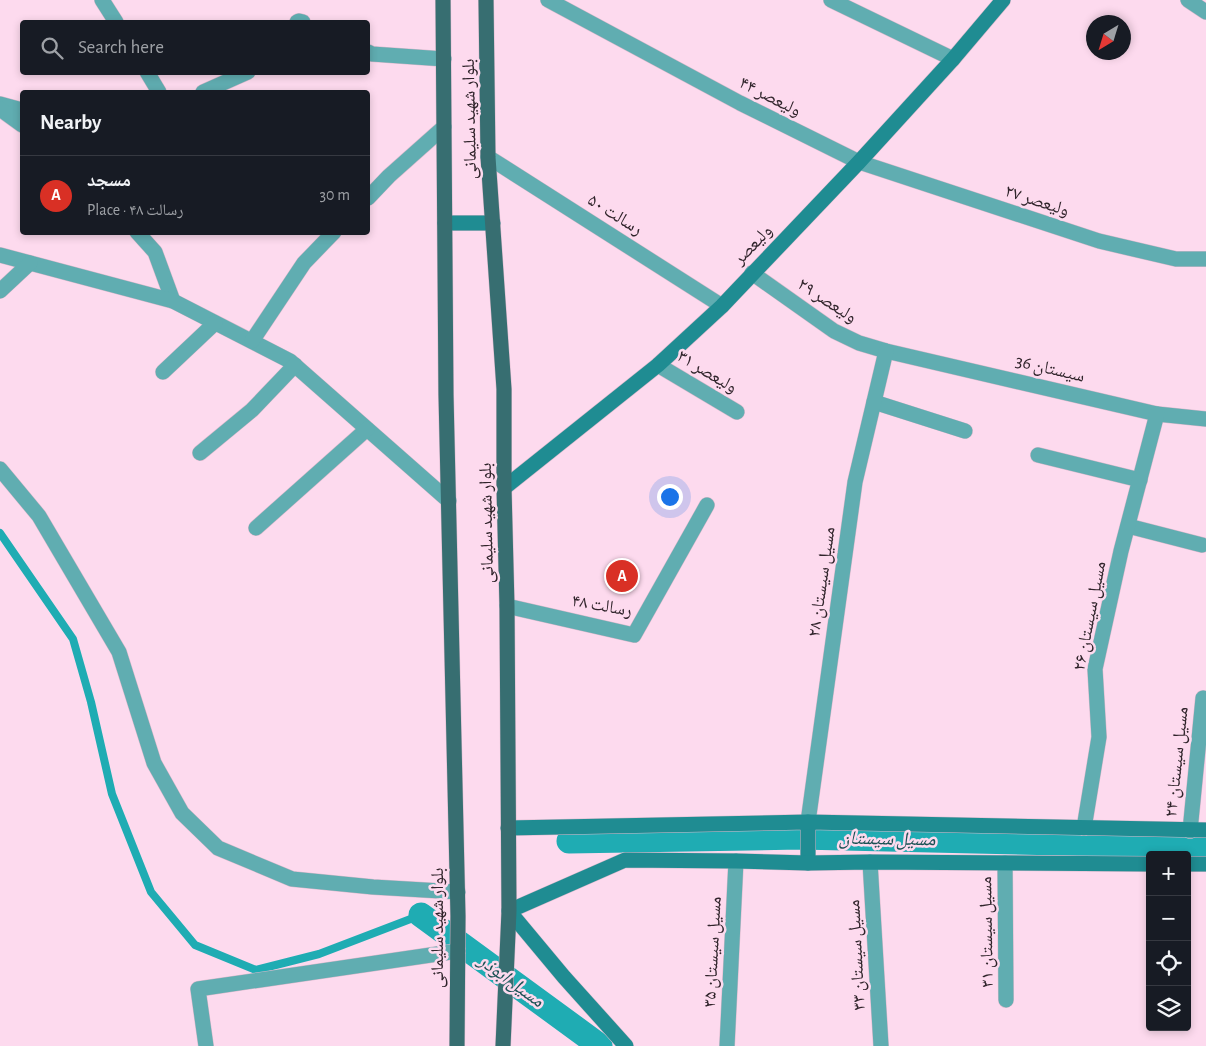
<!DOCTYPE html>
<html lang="en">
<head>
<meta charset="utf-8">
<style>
  :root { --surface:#171b24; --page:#20242c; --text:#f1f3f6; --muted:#9ea1a6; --line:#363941; --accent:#d93025 }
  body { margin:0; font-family:"Alegreya Sans","Noto Naskh Arabic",sans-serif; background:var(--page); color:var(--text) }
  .controls { position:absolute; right:15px; bottom:15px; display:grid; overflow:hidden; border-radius:5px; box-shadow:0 2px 8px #0003 }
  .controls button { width:45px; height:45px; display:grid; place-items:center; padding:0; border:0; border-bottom:1px solid var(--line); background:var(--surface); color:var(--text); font:25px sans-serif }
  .compass { position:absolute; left:1086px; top:15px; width:45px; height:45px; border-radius:50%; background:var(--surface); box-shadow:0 2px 8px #0003; rotate:218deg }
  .you { position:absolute; left:669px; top:496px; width:18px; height:18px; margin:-12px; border:4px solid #fff; border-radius:50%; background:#1a73e8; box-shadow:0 0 0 8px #1a73e833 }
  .badge { display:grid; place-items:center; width:32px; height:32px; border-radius:50%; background:var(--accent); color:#fff; font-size:16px; font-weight:700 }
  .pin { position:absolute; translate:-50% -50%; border:2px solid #fff; box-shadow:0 1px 5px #0006 }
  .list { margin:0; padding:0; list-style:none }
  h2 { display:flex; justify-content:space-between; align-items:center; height:65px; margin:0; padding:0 20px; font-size:21px }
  h2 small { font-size:16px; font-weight:400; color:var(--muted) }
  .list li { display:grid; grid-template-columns:32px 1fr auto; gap:15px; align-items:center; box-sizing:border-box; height:80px; padding:0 20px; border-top:1px solid var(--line) }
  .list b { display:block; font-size:19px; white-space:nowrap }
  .list p { margin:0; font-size:16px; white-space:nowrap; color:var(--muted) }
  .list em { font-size:16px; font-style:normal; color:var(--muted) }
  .icon { flex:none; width:28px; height:28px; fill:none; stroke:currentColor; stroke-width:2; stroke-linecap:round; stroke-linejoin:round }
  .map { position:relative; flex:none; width:1206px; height:1046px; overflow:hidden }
  .search { position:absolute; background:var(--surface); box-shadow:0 2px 8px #0003; left:20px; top:20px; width:350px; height:55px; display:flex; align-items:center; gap:12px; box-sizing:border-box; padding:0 18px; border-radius:5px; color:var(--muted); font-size:19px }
  .panel { position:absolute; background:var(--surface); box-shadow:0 2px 8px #0003; left:20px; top:90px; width:350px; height:145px; border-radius:5px }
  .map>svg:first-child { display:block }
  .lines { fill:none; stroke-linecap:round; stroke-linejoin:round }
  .stream { stroke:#1facb3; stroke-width:8 }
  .canal { stroke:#1facb3; stroke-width:25 }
  .street-casing { stroke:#d8b9cb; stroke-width:16 }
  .secondary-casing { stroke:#d8b9cb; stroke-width:16 }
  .primary-casing { stroke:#d8b9cb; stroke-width:16 }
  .street { stroke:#60adb1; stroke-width:15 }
  .secondary { stroke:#1f8c92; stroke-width:15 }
  .primary { stroke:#376e71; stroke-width:15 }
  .labels { text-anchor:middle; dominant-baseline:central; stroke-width:5; stroke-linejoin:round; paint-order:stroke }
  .street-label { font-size:18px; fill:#30242b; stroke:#fddaee }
  .water-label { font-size:19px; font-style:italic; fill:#1a5154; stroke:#fddaee }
</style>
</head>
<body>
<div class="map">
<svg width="1206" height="1046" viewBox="0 0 1206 1046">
  <rect width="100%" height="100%" fill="#fddaee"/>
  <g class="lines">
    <polyline class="stream" points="0,533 73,639 91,702 112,794 151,892 195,945 256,970 319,954 421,915"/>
    <g class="canal">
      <polyline points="569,841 800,837 1186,846 1206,845"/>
      <polyline points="421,915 600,1046"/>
    </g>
    <defs>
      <g id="street">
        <polyline points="102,0 116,22"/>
        <polyline points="548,0 740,103 859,162 1099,241 1176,259 1206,259"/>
        <polyline points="831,0 953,59"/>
        <polyline points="1188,0 1206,12"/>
        <polyline points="297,22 299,21 303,22"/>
        <polyline points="368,52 372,54 444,59"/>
        <polyline points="147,72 159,92"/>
        <polyline points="203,92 248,72"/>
        <polyline points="0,104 22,110"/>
        <polyline points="0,109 22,125"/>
        <polyline points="488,157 722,306"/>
        <polyline points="368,198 389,176 444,127"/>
        <polyline points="137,232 155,252 173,301"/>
        <polyline points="0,255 173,301 290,361 449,501"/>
        <polyline points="752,273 834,331 859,343 886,351 1157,414 1206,419"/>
        <polyline points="0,291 30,263"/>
        <polyline points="252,341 304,263 334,232"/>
        <polyline points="658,365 737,412"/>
        <polyline points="163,372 215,323"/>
        <polyline points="874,402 965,431"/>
        <polyline points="200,453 252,410 295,365"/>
        <polyline points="1038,455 1140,480"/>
        <polyline points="0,469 39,516 119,652 154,763 182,813 218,848 292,879 373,887 458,892"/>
        <polyline points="1128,526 1202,545"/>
        <polyline points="256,528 367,429"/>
        <polyline points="507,606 634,635 707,505"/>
        <polyline points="808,822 855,482 886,351"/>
        <polyline points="1084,828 1099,737 1095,669 1121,551 1157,414"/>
        <polyline points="1190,831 1203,698"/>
        <polyline points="870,862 881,1046"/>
        <polyline points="1005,863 1006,1000"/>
        <polyline points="206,1046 198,989 458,951"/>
        <polyline points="727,1046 736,861"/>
      </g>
      <g id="secondary">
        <polyline points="445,223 493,223"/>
        <polyline points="504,488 658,365 722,306 859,162 953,59 1003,0"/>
        <polyline points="808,822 808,863"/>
        <polyline points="508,828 808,822 1206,830"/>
        <polyline points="1187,864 1206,864"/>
        <polyline points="626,1046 564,977 509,911 625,860 736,861 808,863 870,862 1150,864"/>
      </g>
      <g id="primary">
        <polyline points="443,0 446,395 458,916 457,1046"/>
        <polyline points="486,0 488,157 504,389 504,488 507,606 509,911 503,1046"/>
      </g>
    </defs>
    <use href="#street" class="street-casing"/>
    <use href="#secondary" class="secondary-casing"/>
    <use href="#primary" class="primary-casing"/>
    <use href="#street" class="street"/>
    <use href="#secondary" class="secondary"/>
    <use href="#primary" class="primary"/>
  </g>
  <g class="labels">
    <g class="street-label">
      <text transform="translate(770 97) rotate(27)">ولیعصر ۴۴</text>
      <text transform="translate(470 119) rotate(-91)">بلوار شهید سلیمانی</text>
      <text transform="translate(1037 201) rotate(18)">ولیعصر ۲۷</text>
      <text transform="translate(615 215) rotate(32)">رسالت ۵۰</text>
      <text transform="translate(753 245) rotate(-46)">ولیعصر</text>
      <text transform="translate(827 301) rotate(33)">ولیعصر ۲۹</text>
      <text transform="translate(1050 369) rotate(13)">سیستان 36</text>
      <text transform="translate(707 372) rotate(31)">ولیعصر ۳۱</text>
      <text transform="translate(487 523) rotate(-91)">بلوار شهید سلیمانی</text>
      <text transform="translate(822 582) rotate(-82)">مسیل سیستان ۲۸</text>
      <text transform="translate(602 606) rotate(10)">رسالت ۴۸</text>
      <text transform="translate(1090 616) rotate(-79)">مسیل سیستان ۲۶</text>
      <text transform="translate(1177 762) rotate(-84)">مسیل سیستان ۲۴</text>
      <text transform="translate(438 928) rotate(-90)">بلوار شهید سلیمانی</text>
      <text transform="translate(987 932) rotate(-91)">مسیل سیستان ۳۱</text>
      <text transform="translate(713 952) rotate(-87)">مسیل سیستان ۳۵</text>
      <text transform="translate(857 955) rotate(-93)">مسیل سیستان ۳۳</text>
    </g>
    <g class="water-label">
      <text transform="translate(887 839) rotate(1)">مسیل سیستان</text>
      <text transform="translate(511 981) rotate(36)">مسیل ابوذر</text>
    </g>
  </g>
</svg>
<div class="controls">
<button>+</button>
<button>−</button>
<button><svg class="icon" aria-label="locate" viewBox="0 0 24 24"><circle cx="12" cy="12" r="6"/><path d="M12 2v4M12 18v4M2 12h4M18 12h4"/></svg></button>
<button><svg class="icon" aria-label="layers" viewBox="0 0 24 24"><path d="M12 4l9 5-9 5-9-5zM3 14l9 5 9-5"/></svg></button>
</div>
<svg class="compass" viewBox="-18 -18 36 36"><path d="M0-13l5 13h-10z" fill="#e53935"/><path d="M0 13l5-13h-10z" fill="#9ea1a6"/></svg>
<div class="you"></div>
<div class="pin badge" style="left:622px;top:576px">A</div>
<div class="search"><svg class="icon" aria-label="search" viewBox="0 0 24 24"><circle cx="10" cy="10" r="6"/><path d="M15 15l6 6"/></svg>Search here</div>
<section class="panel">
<h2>Nearby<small></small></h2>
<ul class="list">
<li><span class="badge">A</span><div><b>مسجد</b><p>Place · رسالت ۴۸</p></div><em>30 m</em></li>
</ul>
</section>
</div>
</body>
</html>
